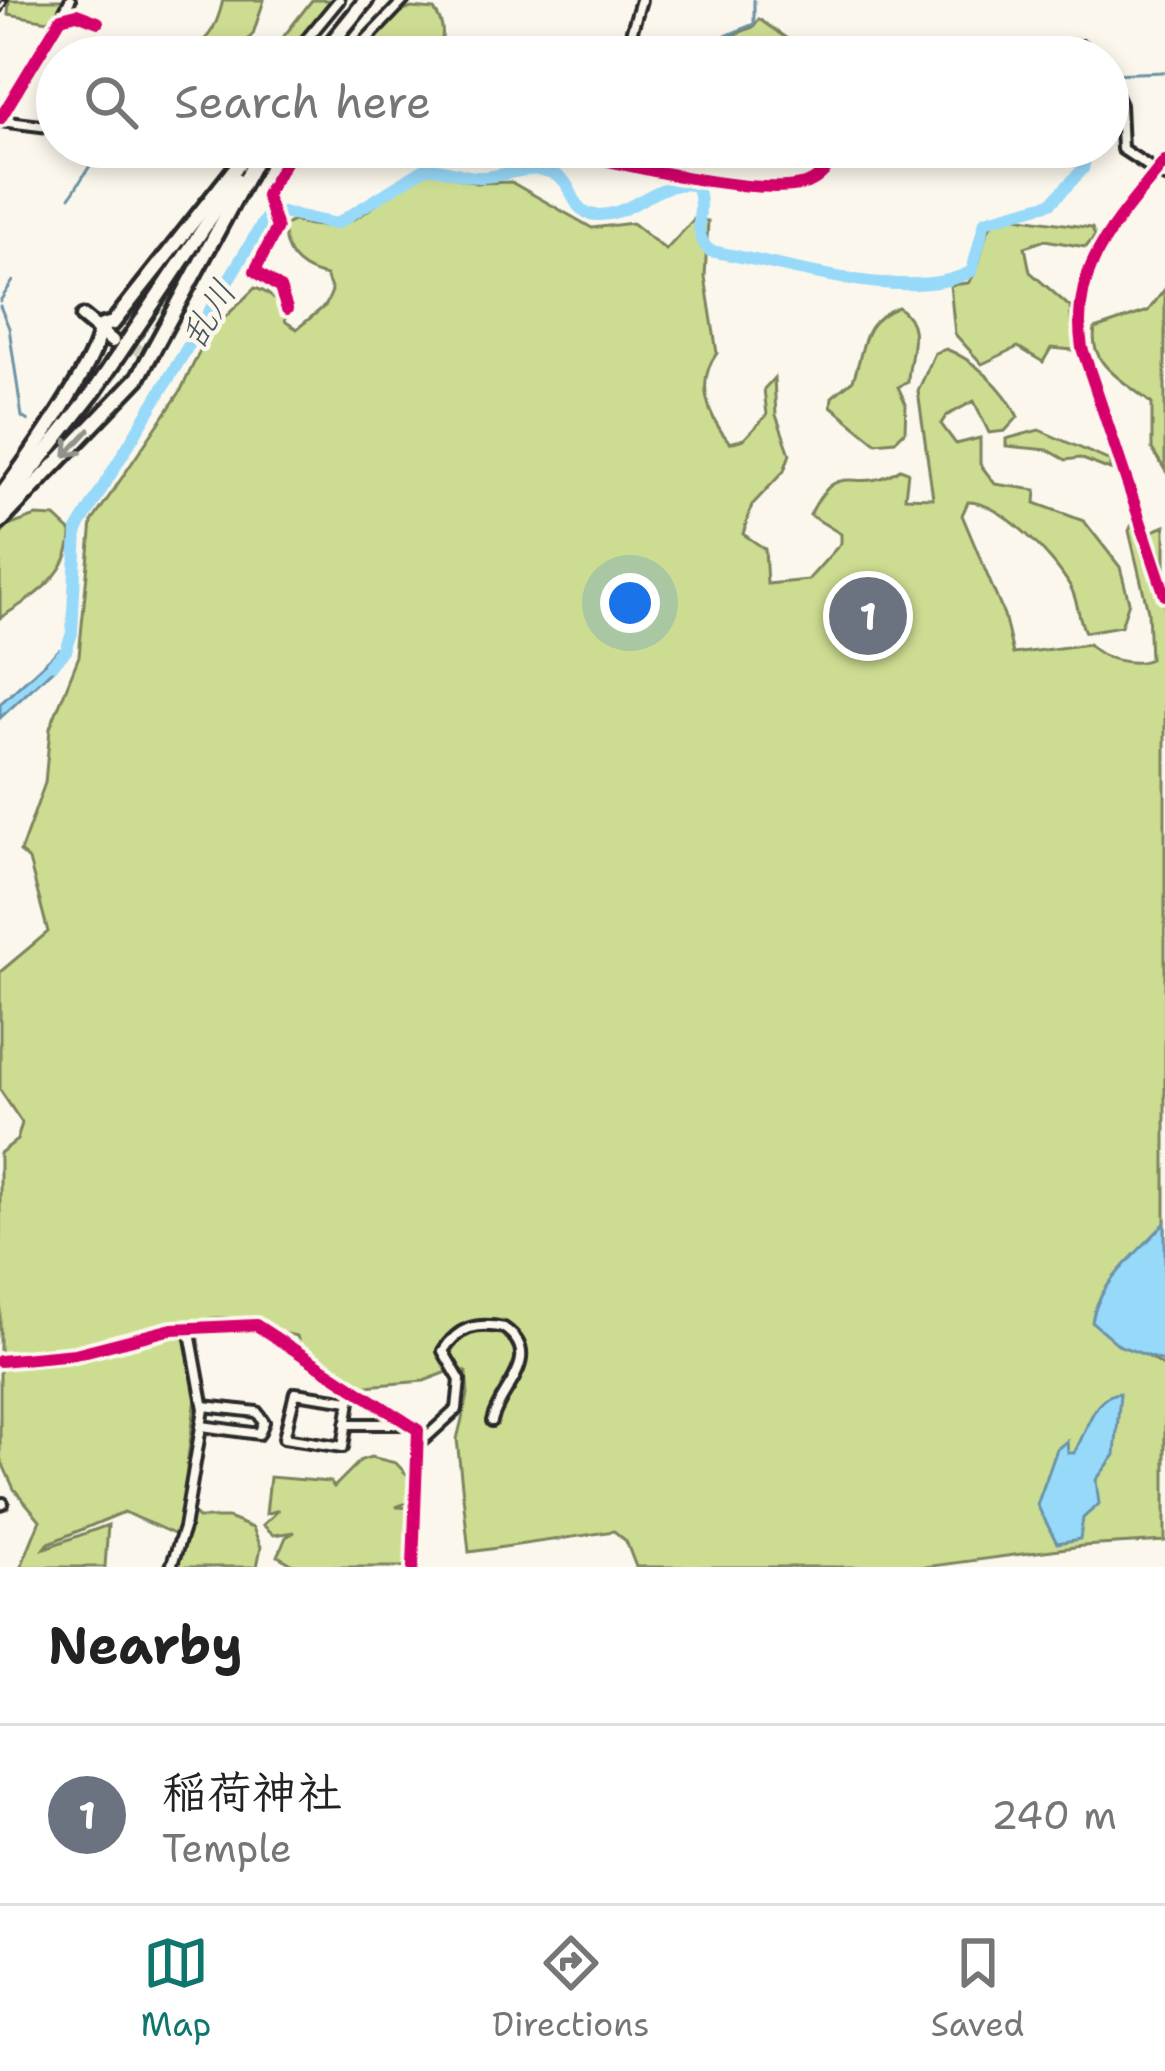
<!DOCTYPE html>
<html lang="en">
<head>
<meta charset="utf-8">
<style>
  :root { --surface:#fff; --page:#f6f6f6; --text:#222; --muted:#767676; --line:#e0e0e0; --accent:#0f766e }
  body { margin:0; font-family:"Shantell Sans","Klee One",sans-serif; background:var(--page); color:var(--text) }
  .you { position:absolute; left:630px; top:603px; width:42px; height:42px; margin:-30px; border:9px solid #fff; border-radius:50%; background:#1a73e8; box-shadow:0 0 0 18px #1a73e833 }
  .badge { display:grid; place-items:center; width:78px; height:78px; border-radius:50%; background:var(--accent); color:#fff; font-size:39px; font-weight:700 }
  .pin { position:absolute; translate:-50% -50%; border:6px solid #fff; box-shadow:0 3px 12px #0006 }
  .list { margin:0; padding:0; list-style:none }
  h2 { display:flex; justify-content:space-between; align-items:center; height:156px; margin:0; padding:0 48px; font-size:51px }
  h2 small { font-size:39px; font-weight:400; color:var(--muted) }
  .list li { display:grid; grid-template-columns:78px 1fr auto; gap:36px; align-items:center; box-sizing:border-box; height:180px; padding:0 48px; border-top:3px solid var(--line) }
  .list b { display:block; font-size:45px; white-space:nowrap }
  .list p { margin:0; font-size:39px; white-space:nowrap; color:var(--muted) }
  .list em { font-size:39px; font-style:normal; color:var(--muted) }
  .icon { flex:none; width:66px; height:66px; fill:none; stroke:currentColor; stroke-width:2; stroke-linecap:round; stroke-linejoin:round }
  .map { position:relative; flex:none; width:1165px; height:1567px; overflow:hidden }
  .search { position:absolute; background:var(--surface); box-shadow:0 6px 18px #0003; left:36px; right:36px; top:36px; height:132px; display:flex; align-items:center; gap:30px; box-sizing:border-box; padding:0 42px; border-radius:66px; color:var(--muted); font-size:45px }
  .sheet { height:336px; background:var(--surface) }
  nav { display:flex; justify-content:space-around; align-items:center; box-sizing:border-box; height:168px; border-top:3px solid var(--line); background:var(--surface); font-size:33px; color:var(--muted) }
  nav a { display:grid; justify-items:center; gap:6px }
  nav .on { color:var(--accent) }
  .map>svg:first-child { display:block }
  .green { fill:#ccdd91; stroke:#7c845e; stroke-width:3 }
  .water { fill:#97d9f9; stroke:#6c93a7; stroke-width:3 }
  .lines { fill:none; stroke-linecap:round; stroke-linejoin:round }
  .stream { stroke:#6c93a7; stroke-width:3 }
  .river { stroke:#97d9f9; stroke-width:12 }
  .highway-tunnel { stroke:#d1cec5; stroke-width:12; stroke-dasharray:12 6; stroke-linecap:butt }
  .minor-casing { stroke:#2b2b2b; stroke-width:16 }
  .highway-casing { stroke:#2b2b2b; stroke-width:21 }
  .minor { stroke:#fbf7ec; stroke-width:8 }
  .highway { stroke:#fbf7ec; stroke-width:12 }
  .rail-casing { stroke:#2b2b2b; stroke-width:8 }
  .rail { stroke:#fbf7ec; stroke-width:3; stroke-dasharray:9; stroke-linecap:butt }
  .cycleway-casing { stroke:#fbf7ec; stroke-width:20 }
  .cycleway { stroke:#d6006c; stroke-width:12 }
  .oneway { stroke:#93918c }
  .labels { text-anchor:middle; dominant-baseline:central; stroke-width:9; stroke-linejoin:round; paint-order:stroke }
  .water-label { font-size:36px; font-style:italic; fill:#46565e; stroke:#fbf7ec }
</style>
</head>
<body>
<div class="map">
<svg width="1165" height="1567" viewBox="0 0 1165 1567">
  <rect width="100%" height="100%" fill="#fbf7ec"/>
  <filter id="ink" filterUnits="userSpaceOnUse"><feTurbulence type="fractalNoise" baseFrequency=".00833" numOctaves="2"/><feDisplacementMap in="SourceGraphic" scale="24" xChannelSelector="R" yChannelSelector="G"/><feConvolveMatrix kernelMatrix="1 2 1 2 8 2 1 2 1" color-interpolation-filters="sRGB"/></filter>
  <g filter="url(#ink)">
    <g class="green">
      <polygon points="9,0 67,0 48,21 8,14"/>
      <path d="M223 0H264L253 34 233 57H178C207 43 216 31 223 0Z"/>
      <polygon points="312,0 335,0 288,57 277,57 284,36"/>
      <path d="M411 8 434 10C446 26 444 40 436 57H367L365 46 394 15Z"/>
      <polygon points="759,19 800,48 804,57 710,57 708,45 753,27"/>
      <path d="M431 171 477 183 511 182 592 228 632 223 666 250 694 219 708 221 705 277 717 353C695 382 708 417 730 443L744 439 767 415 764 389 774 378 776 415 790 454 784 471 752 505 743 534 765 549 767 584 808 580 841 543V534L810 515C840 453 854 499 900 469L908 472 905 497 933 498 918 391 935 353 946 349C975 360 1005 389 1018 417L1005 431 989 433 974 401 946 416 941 424 956 444 980 438V464L995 484 1036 490 1035 503 1084 521 1120 567 1129 602 1121 626 1085 632C1078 618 1078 600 1070 586 1054 558 1002 502 968 502L962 515 1004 615 1013 654 1089 644C1100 659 1134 667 1150 659L1148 611 1129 531 1132 524 1146 534 1165 526V1241L1120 1339 1165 1367V1541L1082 1546 925 1567H636L626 1541 614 1531 469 1552 457 1439 468 1395 466 1372 458 1368 424 1381 365 1386 300 1345 297 1336C257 1330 223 1302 183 1329L197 1390 187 1465 190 1511 198 1518H228L253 1528 261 1547 257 1567H175L183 1538 124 1512 49 1543 45 1548 108 1525 105 1567H21L40 1520 14 1489 0 1458V1153L17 1140 22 1123 0 1090V972L48 932 29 860 20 852 45 783 50 728 79 656 92 522 180 392 208 334 255 288C274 294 280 304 286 322L297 329 326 305 332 291 326 276C299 270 283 254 284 226L293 221C365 242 371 191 431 171Z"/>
      <path d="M1001 215 1092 228 1095 236 1086 247 1045 240 1025 247 1030 272 1070 307 1074 350 1051 348 1043 362 1018 347 982 364 955 334 950 285 968 283C987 262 977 232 1001 215Z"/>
      <path d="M1165 289V470L1152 449V404C1127 382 1088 366 1095 329L1148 311Z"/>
      <path d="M898 307C926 327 908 355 908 382L898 387 906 404 905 431 895 441 876 443 831 406 832 397 853 380C866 346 859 323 898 307Z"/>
      <polygon points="1039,430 1110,461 1110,470 1080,458 1066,460 1048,450 1006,446 1006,439"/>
      <path d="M36 516 55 517 71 532C71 575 33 597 0 618V536L8 526Z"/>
      <polygon points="371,1457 396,1463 414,1482 412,1501 396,1507 414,1508 410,1567 297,1567 278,1556 286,1537 295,1532 274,1535 263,1525 279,1510 266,1514 270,1477 330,1482 334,1487 361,1460"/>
    </g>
    <g class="water">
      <polygon points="59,650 65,658 0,718 0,704"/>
      <path d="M1165 1223V1362L1120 1346 1092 1322C1097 1284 1140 1251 1165 1223Z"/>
      <path d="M1120 1393 1115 1455 1096 1480 1099 1504 1083 1518 1080 1539 1057 1543 1037 1505 1057 1449 1067 1441 1068 1453H1074C1087 1432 1093 1394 1120 1393Z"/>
    </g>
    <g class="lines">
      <g class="stream">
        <polyline points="612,57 627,51 638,57"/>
        <polyline points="676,57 754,24 754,0"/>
        <polyline points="1108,74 1165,72"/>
        <polyline points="516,169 521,157"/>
        <polyline points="70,197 95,158 111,147"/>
        <polyline points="0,301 13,281"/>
        <polyline points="0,306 9,328 22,417 28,421"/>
      </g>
      <path class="river" d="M53 664 66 651 72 633 77 530 267 216 278 212 336 224 426 168C446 167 462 178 481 177 509 177 536 159 562 179 573 188 573 210 590 214 630 222 656 176 696 186 707 209 689 232 710 251 780 262 908 306 972 271L985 221 1051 203 1083 169 1087 147"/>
      <polyline class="highway-tunnel" points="116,335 140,351"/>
      <defs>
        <g id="minor">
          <polyline points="62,16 70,0"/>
          <polyline points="292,57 339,0"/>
          <polyline points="350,57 404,0"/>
          <polyline points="604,57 630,37 641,0"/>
          <polyline points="1041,57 1082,46 1096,57"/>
          <polyline points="1108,78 1120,105 1122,149 1165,177"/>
          <polyline points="0,119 61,18 77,14 98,22"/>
          <polyline points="0,121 57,128"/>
          <polyline points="310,147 343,147"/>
          <path d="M550 147C600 159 770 203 812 181 824 175 835 157 844 147"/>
          <path d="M1165 161C1118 222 1069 265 1082 348L1165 595"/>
          <polyline points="287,309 280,288 255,271 277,228 266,195 294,147"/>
          <polyline points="0,1361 75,1354 172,1329 256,1325 418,1430 413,1567"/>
          <polyline points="350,1401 295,1393 284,1438 343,1447 352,1388"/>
          <polyline points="346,1424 409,1424"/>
          <polyline points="202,1426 259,1434 264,1422 257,1412 204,1406"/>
          <path d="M422 1441 457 1409 460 1380 443 1351C458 1327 477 1322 504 1328 546 1357 499 1389 492 1421"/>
          <polyline points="0,1504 3,1503"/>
          <polyline points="171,1567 184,1528 204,1409 189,1327"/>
        </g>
        <g id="highway">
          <polyline points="320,57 366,0"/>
          <polyline points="83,317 112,341"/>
          <polyline points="102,326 113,323 252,147"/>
          <path d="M0 497C20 470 101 358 99 330"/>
          <polyline points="0,511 95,390 236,180"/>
          <polyline points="0,522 138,378 263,147"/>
        </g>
      </defs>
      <use href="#minor" class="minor-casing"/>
      <use href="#highway" class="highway-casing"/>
      <use href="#minor" class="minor"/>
      <use href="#highway" class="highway"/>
      <defs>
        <polyline id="rail" points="0,10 5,0"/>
      </defs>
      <use href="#rail" class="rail-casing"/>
      <use href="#rail" class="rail"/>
      <defs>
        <g id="cycleway">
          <polyline points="0,119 61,18 77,14 98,22"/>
          <path d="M550 147C600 159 770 203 812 181 824 175 835 157 844 147"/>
          <path d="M1165 161C1118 222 1069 265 1082 348L1165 595"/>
          <polyline points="287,309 280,288 255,271 277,228 266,195 294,147"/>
          <polyline points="0,1361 75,1354 172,1329 256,1325 418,1430 413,1567"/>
        </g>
      </defs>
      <use href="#cycleway" class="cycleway-casing"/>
      <use href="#cycleway" class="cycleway"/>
    </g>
    <defs><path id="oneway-shaft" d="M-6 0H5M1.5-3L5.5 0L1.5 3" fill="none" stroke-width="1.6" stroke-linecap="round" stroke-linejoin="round" transform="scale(3)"/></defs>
    <use class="oneway" href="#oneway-shaft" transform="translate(77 443) rotate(133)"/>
  </g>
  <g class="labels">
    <g class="water-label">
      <text transform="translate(208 314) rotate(-59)">乱川</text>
    </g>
  </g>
</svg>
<div class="you"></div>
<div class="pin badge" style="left:868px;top:616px;background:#6b7280">1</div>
<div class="search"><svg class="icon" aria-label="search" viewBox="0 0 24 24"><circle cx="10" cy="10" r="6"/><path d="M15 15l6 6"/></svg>Search here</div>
</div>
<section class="sheet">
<h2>Nearby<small></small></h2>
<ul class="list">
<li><span class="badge" style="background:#6b7280">1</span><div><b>稲荷神社</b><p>Temple</p></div><em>240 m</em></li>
</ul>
</section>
<nav>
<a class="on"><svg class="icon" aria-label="map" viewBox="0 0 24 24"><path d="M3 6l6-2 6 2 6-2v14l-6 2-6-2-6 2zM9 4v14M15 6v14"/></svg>Map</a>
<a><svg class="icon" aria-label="directions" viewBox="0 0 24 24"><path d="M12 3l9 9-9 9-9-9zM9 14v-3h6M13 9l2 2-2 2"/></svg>Directions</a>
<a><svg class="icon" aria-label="saved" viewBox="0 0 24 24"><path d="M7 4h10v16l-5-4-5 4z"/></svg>Saved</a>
</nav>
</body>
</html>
